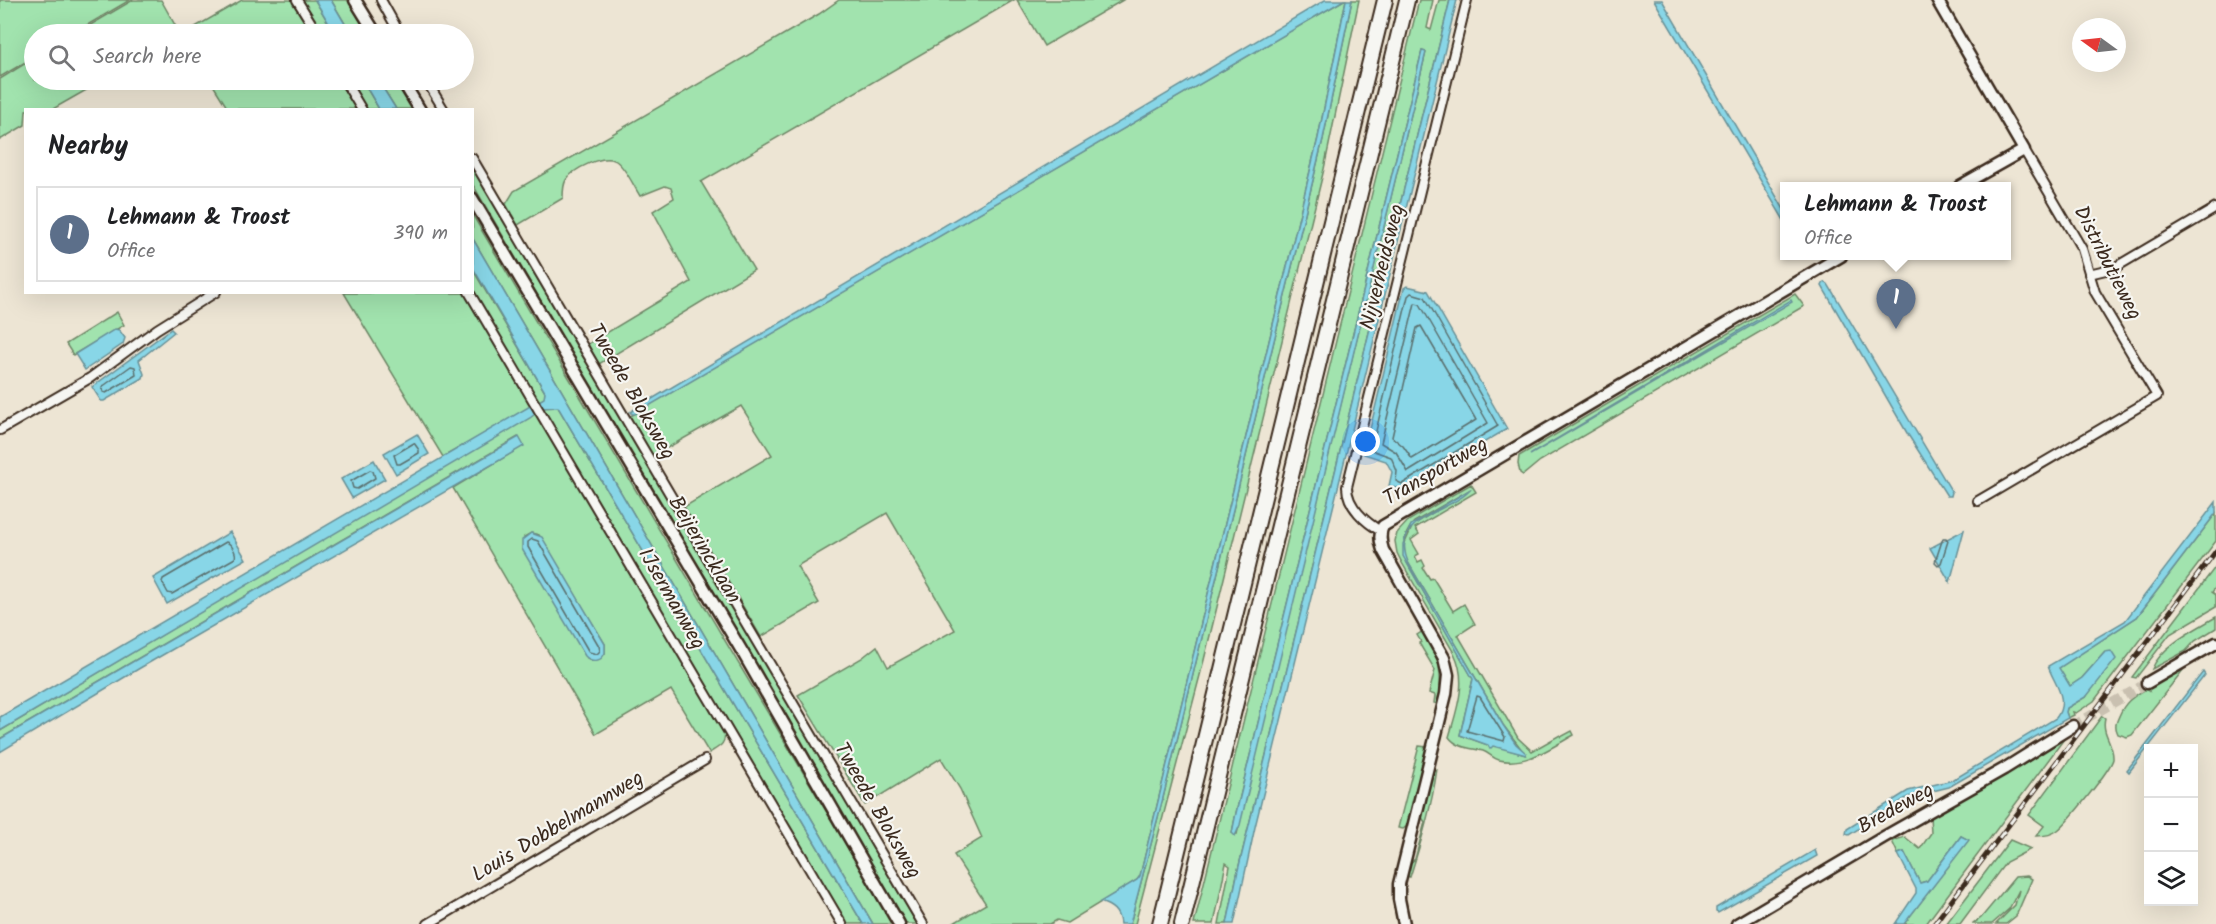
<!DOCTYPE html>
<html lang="en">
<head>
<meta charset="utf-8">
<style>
  :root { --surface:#fff; --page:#f6f6f6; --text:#202124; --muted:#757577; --line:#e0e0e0; --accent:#b45309 }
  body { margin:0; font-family:Kalam,sans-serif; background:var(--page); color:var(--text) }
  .controls { position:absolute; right:18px; bottom:18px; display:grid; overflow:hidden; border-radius:0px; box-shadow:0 6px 24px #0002 }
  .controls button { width:54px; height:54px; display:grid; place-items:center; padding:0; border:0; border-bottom:2px solid var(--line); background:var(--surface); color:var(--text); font:30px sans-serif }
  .compass { position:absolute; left:2072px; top:18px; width:54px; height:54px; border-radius:50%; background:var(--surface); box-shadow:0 6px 24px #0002; rotate:285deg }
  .you { position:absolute; left:1366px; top:442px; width:21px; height:21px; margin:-15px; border:4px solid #fff; border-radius:50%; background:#1a73e8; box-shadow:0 0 0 9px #1a73e833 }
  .badge { display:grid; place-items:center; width:39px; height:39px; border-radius:50%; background:var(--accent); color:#fff; font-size:20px; font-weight:700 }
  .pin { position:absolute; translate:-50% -50px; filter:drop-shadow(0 2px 3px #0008) }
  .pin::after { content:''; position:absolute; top:32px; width:21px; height:18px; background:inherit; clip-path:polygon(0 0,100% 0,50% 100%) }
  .popup { position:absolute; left:1780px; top:182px; width:231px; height:78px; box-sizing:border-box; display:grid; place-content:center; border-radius:0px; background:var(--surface); filter:drop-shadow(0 2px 4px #0005); font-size:20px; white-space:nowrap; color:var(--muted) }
  .popup b { font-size:22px; color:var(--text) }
  .popup::after { content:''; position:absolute; left:50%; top:100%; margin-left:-12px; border:12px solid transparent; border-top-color:var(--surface) }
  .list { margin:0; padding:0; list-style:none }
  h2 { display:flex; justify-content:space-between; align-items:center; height:78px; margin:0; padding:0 24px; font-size:26px }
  h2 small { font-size:20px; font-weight:400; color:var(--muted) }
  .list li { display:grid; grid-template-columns:39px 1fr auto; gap:18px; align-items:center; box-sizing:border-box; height:96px; margin:0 12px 12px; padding:0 12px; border:2px solid var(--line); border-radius:0px }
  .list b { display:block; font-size:22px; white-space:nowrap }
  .list p { margin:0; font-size:20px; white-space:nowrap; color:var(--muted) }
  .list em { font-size:20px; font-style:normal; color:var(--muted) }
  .icon { flex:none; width:33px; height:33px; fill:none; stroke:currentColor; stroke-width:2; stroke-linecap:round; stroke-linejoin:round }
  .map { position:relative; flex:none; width:2216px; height:924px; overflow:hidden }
  .search { position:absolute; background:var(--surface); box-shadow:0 6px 24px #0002; left:24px; top:24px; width:450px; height:66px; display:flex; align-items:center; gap:15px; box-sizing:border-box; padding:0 21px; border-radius:33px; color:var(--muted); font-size:22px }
  .panel { position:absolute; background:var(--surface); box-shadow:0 6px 24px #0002; left:24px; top:108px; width:450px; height:186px; border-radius:0px }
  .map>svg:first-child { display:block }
  .green { fill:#a1e3ae; stroke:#6e8666; stroke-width:1.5; fill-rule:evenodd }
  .water { fill:#88d6e7; stroke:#699197; stroke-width:1.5 }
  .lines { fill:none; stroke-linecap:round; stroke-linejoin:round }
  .shore { stroke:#5a6f6e; stroke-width:1.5 }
  .secondary-tunnel { stroke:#c9c0b0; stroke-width:10; stroke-dasharray:10 5; stroke-linecap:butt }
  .street-casing { stroke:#3b2a1e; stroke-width:12 }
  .secondary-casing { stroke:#3b2a1e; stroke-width:15 }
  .highway-casing { stroke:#3b2a1e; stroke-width:18 }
  .street { stroke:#f6f6f2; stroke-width:8 }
  .secondary { stroke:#f6f6f2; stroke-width:10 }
  .highway { stroke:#f6f6f2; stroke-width:14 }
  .rail-casing { stroke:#3b2a1e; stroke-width:5 }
  .rail { stroke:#f6f6f2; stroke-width:3; stroke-dasharray:9; stroke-linecap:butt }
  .labels { text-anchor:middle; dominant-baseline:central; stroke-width:4.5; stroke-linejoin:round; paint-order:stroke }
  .street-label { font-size:21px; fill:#3b2a1e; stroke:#f6f6f2 }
</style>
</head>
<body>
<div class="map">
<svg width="2216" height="924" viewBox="0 0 2216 924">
  <rect width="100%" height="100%" fill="#ede5d4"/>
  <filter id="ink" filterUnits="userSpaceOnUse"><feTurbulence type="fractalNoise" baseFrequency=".0167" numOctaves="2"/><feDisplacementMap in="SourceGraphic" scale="12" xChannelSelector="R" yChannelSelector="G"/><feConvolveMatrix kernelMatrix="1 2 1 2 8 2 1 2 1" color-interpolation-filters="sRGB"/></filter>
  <g filter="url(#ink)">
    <g class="green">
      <polygon points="0,0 130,0 72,34 34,34 34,57 0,77"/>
      <polygon points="133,0 161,0 180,34 75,34"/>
      <polygon points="242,0 294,0 315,34 183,34"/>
      <polygon points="302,0 315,0 335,34 322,34"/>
      <polygon points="331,0 348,0 368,34 351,34"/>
      <path d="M839 0H1014L701 182 754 270 599 364 588 344 691 282 653 211 674 198 671 188 665 186 640 196C633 185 626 168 616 161 604 153 573 169 566 180 563 185 563 192 563 198L518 225 506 204 514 191 819 14Z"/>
      <polygon points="1017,0 1123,0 1044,46"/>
      <polygon points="1344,0 1346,0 1318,138 1140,876 1137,880 1067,923 1057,920 1050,924 952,924 986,904 954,855 982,838 960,789 941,758 865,805 798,695 862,658 877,646 888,667 955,630 887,513 797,566 819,603 761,637 684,507 772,455 741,406 653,456 629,417"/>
      <polygon points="1352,0 1359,0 1324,169 1204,660 1135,924 1130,924 1162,802 1323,139"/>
      <path d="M1419 0H1433L1427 28 1431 30 1439 0H1450L1238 870 1227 924H1219L1230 866 1226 863 1214 924H1194ZM1422 51 1426 52 1237 834 1232 833 1236 813Z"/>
      <polygon points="34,58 34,80 104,80 53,109 26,110 25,125 0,140 0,79"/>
      <polygon points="210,80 341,80 359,109 228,109"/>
      <polygon points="349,80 362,80 379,109 366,109"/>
      <polygon points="378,80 394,80 412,109 396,109"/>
      <polygon points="472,166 577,347 619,415 917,924 906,924 473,185"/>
      <polygon points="472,214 893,924 873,924 473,239"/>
      <polygon points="472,268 545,392 546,397 539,402 473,290"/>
      <polygon points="344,293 466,293 532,407 443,457"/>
      <polygon points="1795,294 1804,306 1540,461 1523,475 1520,473 1518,464 1519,456"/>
      <polygon points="117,312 124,325 73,355 66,344"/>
      <polygon points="551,406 558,407 863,924 845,924 546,414 543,408"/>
      <path d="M536 413 724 731C727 744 719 747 709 753L671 690 596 734 453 488 523 446 518 437 0 739V731ZM531 533 539 535 605 644V653L593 661 587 658 524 537Z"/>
      <path d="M1471 484 1476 492 1415 528 1419 534 1411 540 1419 554 1415 556 1418 562 1422 560 1425 566 1423 568 1430 579 1433 578 1453 611 1464 604 1475 624 1458 635 1518 738 1532 751 1560 735 1561 737 1572 731 1574 735C1550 748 1527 766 1499 760 1492 758 1489 753 1483 751 1471 748 1457 748 1449 737 1457 709 1468 681 1454 653L1402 563 1397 553 1395 541 1397 533 1408 521ZM1471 489 1413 525 1404 545 1405 556 1409 564 1503 725 1526 755 1493 745 1490 748 1488 745 1460 735 1473 679 1407 563C1402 549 1403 534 1414 522Z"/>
      <polygon points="2216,513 2216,541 2094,701 2076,713 2073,712 2074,715 2068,718 2066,712 2067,708 2087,696 2105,652 2082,678 2070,686 2058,668 2137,617"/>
      <polygon points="2216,566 2216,587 2212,592 2216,595 2216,607 2170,634 2136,678 2132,677"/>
      <path d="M2216 617V628L2195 641 2186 651 2152 669C2161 646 2194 630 2216 617Z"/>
      <path d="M1423 631C1439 658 1444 673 1438 704L1434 703 1435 695 1429 693 1435 670 1419 643 1421 642 1417 635Z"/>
      <path d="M2187 665 2132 735 2127 737 2118 734C2114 726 2116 723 2119 716 2125 702 2132 697 2146 689L2149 691 2148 688Z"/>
      <path d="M2102 716 2105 718C2101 734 2114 743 2113 759 2111 769 2068 822 2058 830 2052 835 2043 836 2036 836L2044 826 2029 815Z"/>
      <polygon points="2067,735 1926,924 1904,924 1968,840 1961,836 1927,881 1920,883 1904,852 1898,854 1892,841 1905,837 1920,849 1931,833 1930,816"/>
      <polygon points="1419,746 1427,747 1407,826 1403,829 1398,828"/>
      <path d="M1437 769C1432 806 1421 842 1410 877L1406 876 1409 864 1415 859 1425 822 1421 816 1431 778Z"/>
      <polygon points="2010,840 2031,849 2006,862 1960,924 1946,924"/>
      <polygon points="2027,876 2032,879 2016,916 2006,924 1996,924 2015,905 2019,890 2009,909 1992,924 1973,924 1981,918 2015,877"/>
    </g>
    <g class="water">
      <polygon points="315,0 331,0 351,34 335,34"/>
      <polygon points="1325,0 1344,0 635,414 632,414 630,412"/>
      <path d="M1346 0H1352L1323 139 1162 802 1130 924H1120C1119 911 1112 906 1100 902L1137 880 1140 876 1318 138Z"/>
      <polygon points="1450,0 1457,0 1255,827 1234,924 1227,924 1238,870"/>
      <polygon points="1654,0 1662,0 1785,211 1785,222"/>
      <polygon points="1422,51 1426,52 1240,825 1235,836 1232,833 1236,813"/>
      <polygon points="362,80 378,80 396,109 379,109"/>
      <polygon points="473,239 873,924 863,924 558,407 543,408 530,418 0,731 0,717 544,398 545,392 473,268"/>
      <polygon points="1824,282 1828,284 1952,492 1951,496 1947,496 1907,433 1822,286"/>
      <polygon points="1407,286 1428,291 1507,429 1403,490 1389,486 1392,472 1386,461 1364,454 1404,288"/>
      <polygon points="1791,300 1792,302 1530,455 1531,454"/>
      <polygon points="115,329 119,330 125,338 123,344 85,370 75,354"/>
      <polygon points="171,329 174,332 139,360 144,374 143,378 104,401 101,401 92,387"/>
      <polygon points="417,434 429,454 396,474 384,453"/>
      <polygon points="519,437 524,446 140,668 0,752 0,739"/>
      <polygon points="374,460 385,479 352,498 341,479"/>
      <path d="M1471 489C1451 513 1387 517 1409 564L1503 725 1516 744 1526 753V755L1493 746 1490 749 1488 745 1460 735 1473 679 1403 556V544L1411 525Z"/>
      <path d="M2216 502V513L2137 617 2059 668 2070 686 2082 678 2105 652 2111 651 2116 659 2087 696 2067 708 2066 712 2068 718 1949 787 1908 797 1849 835 1846 834 1847 829 1908 791 1953 780 2056 718C2070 699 2054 684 2048 666L2125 621Z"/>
      <polygon points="1964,530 1950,582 1930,548"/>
      <polygon points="230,532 246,559 167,604 153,578"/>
      <path d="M531 533 542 537 605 644V653C601 662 592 663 585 656L522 549V540Z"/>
      <polygon points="2203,672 2205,675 2129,772 2127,770"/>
      <polygon points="1961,836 1969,840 1904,924 1895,924 1916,893 1916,889 1898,854 1904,852 1920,883 1927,881"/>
      <polygon points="1815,850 1817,856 1718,913 1716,912 1716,908"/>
    </g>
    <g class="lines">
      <g class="shore">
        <polygon points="1411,293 1425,297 1498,426 1402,484 1396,481 1397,471 1391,457 1374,451 1372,448 1408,296"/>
        <polygon points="1415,303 1420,304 1488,423 1408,472 1396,452 1381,443"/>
        <polygon points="1421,326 1476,420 1412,459 1403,446 1392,437 1417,328"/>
        <polygon points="131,366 135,367 136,375 106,393 103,392 102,387"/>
        <polygon points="414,443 419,450 419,453 400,464 397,464 394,455"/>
        <polygon points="370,470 373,471 375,478 357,489 353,488 351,481"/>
        <polygon points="1943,538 1946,538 1948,541 1941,563 1938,565 1935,562"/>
        <polygon points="532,539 538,541 599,646 600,651 597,654 589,652 528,547 528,542"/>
        <path d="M226 542C231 543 237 553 235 558L172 594 168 593 162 582 163 579Z"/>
        <polygon points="1477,696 1480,697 1505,737 1504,741 1467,731"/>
      </g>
      <polyline class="secondary-tunnel" points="2073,726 2147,683"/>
      <defs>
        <g id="street">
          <polyline points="297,0 318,34"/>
          <polyline points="381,0 400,34"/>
          <polyline points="344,80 362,110"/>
          <polyline points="426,80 444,110"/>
          <polyline points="472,158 923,924"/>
          <polyline points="2089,274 2114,268 2216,208"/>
          <polyline points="469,292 842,924"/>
          <polyline points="0,430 90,378 157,329 216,292"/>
          <polyline points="1978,501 2157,396 2095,292 2082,249 2024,150"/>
          <path d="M1381 531C1366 523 1347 506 1347 487L1467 0"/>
          <polyline points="428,924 705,760"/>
        </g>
        <g id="secondary">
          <polyline points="355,0 376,34"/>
          <polyline points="1937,0 2024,150 1960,186"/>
          <polyline points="402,80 420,110"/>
          <polyline points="472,198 743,653 899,924"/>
          <polyline points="2147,683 2216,643"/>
          <path d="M1404 924 1399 899V884L1446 694 1448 675 1444 658 1383 550C1380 541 1379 534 1383 526L1841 256"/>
          <polyline points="1737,924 1884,837 2004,769 2073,726"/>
        </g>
        <g id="highway">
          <polyline points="1160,924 1385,0"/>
          <polyline points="1182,924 1407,0"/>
        </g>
      </defs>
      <use href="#street" class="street-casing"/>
      <use href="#secondary" class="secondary-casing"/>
      <use href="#highway" class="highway-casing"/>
      <use href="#street" class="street"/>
      <use href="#secondary" class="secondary"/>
      <use href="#highway" class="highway"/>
      <defs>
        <polyline id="rail" points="1934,924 2216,551"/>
      </defs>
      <use href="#rail" class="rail-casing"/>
      <use href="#rail" class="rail"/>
    </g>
  </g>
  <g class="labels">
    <g class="street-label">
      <text transform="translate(2107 263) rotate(63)">Distributieweg</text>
      <text transform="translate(1383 267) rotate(-76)">Nijverheidsweg</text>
      <text transform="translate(631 392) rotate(60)">Tweede Bloksweg</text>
      <text transform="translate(1436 472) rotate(-30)">Transportweg</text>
      <text transform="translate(704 550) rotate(59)">Beijerincklaan</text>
      <text transform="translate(671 599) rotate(60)">IJsermanweg</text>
      <text transform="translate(1896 809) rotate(-29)">Bredeweg</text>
      <text transform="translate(877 811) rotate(60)">Tweede Bloksweg</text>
      <text transform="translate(558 827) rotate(-31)">Louis Dobbelmannweg</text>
    </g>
  </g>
</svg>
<div class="controls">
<button>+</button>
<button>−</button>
<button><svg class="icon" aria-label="layers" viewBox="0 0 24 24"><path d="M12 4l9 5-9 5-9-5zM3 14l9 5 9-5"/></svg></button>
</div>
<svg class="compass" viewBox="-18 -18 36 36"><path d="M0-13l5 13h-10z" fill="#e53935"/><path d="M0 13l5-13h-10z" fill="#757577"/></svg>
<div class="you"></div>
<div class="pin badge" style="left:1896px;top:329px;background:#5c6f8a">1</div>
<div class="popup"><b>Lehmann &amp; Troost</b>Office</div>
<div class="search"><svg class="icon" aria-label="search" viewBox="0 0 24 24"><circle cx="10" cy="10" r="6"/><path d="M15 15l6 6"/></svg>Search here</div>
<section class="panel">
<h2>Nearby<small></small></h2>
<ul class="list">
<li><span class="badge" style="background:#5c6f8a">1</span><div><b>Lehmann &amp; Troost</b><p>Office</p></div><em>390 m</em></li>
</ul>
</section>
</div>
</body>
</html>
